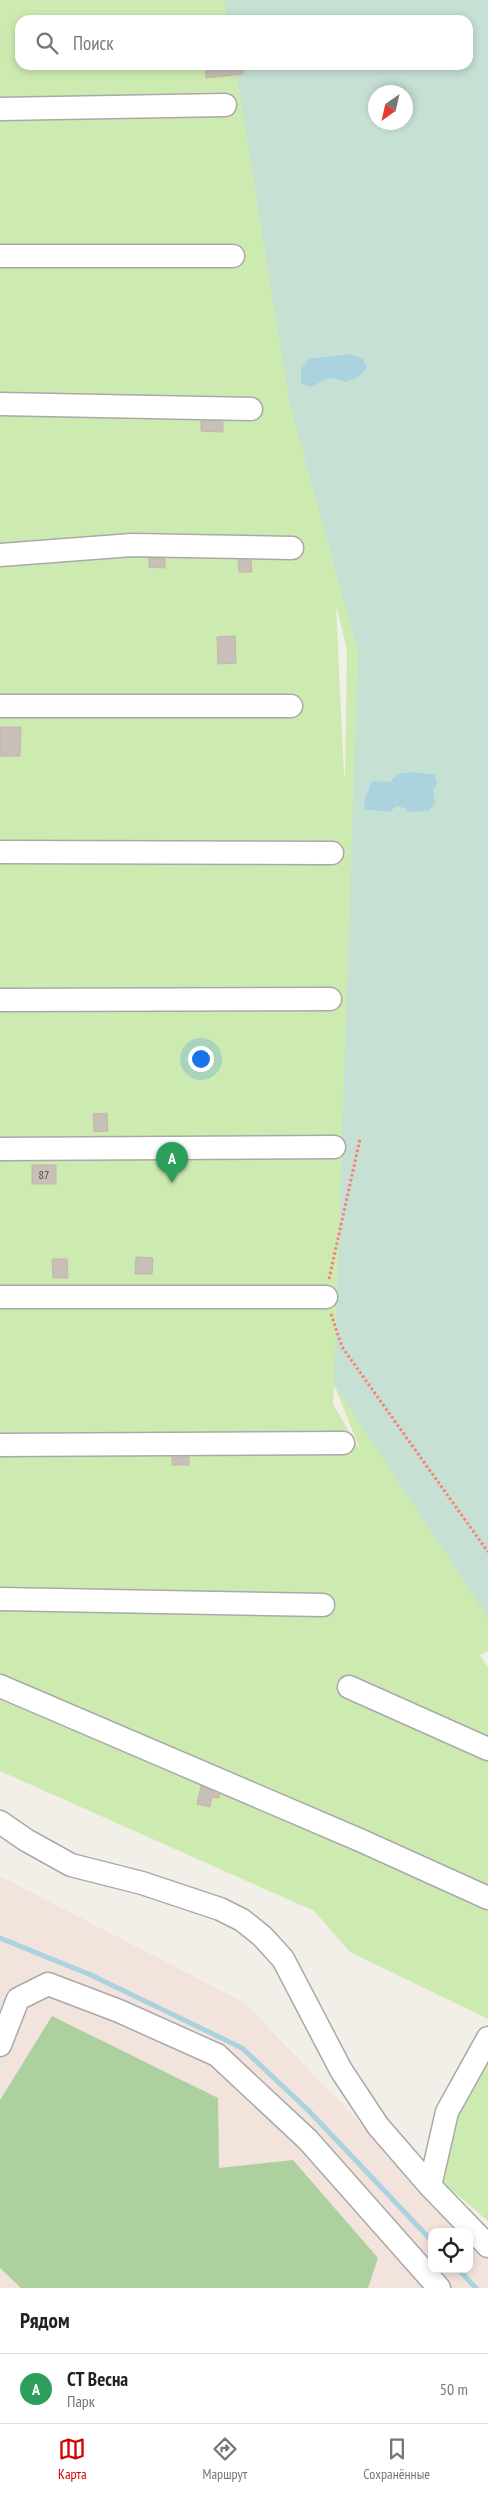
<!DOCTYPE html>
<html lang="ru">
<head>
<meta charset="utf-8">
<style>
  :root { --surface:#fff; --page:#f6f6f6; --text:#222; --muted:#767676; --line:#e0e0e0; --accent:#d40000 }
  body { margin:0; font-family:"PT Sans Narrow",sans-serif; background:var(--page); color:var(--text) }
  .controls { position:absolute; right:15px; bottom:15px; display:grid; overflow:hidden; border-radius:10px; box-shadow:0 2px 8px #0003 }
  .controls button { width:45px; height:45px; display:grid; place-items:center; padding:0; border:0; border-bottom:1px solid var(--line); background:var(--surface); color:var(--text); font:25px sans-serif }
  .compass { position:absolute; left:368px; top:85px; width:45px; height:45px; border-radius:50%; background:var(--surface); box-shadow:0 2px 8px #0003; rotate:214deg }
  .you { position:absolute; left:200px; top:1058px; width:18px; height:18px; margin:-12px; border:4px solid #fff; border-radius:50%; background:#1a73e8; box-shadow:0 0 0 8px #1a73e833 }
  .badge { display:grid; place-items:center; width:32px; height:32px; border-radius:50%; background:var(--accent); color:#fff; font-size:16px; font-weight:700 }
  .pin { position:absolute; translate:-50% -41px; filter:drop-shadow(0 1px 2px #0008) }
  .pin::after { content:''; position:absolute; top:26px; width:18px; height:15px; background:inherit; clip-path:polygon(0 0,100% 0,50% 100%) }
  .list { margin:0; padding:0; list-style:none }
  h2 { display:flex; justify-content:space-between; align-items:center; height:65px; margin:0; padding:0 20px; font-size:21px }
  h2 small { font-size:16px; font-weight:400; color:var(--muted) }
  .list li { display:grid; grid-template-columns:32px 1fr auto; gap:15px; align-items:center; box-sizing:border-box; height:70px; padding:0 20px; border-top:1px solid var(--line) }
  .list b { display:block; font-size:19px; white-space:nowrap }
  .list p { margin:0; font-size:16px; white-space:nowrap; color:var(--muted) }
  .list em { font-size:16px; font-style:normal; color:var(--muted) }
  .icon { flex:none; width:28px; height:28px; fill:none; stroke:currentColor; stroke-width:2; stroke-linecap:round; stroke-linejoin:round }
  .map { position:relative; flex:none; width:488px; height:2288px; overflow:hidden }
  .search { position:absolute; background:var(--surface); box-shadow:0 2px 8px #0003; left:15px; right:15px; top:15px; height:55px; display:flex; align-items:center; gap:12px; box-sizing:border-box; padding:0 18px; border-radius:15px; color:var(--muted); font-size:19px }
  .sheet { height:135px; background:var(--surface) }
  nav { display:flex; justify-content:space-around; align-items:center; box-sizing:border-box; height:70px; border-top:1px solid var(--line); background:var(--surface); font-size:14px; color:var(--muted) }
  nav a { display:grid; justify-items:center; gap:2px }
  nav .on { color:var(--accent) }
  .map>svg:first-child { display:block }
  .military { fill:#f3e3dd }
  .grass { fill:#cdebb0; fill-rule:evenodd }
  .forest { fill:#add19e }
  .wetland { fill:#c6e0d4; fill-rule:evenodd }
  .water { fill:#aad3df }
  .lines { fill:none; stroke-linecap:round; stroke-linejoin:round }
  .stream { stroke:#aad3df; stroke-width:5 }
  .building { fill:#c7bfb8; stroke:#c4b6ab }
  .minor-casing { stroke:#a9a9a9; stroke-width:25 }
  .path { stroke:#fa8072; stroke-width:3; stroke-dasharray:2.5 2.5; stroke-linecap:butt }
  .minor { stroke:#fff; stroke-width:22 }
  .labels { text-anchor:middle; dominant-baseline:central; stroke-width:4.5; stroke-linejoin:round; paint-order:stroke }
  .number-label { font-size:12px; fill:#4b4948 }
</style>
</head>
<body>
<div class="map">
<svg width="488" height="2288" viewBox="0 0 488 2288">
  <rect width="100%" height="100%" fill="#f2efe9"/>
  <polygon class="military" points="0,1876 245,2003 464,2232 432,2232 432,2269 469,2269 469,2237 488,2257 488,2288 0,2288"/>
  <g class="grass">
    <path d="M0 0H488V1651L480 1655 488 1667V2019L350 1952 314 1911 0 1771ZM20 20H468V65H20ZM376 92H406V122H376ZM336 604 347 651 345 777 344 776ZM334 1385 360 1449V1450L333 1404Z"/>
    <polygon points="488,2057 488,2221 438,2178 466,2091"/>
  </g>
  <polygon class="forest" points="52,2016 218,2098 219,2168 293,2160 378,2258 368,2288 21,2288 0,2268 0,2100"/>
  <path class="wetland" d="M224 0H488V1618L334 1384 358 652 290 405 235 65H468V20H228ZM376 92H406V122H376ZM367 368 345 382 332 378 325 379ZM412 772 405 808 396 806 379 781 390 782 398 774Z"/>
  <g class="water">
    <polygon points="350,354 363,359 367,368 355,379 345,382 332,378 325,379 312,387 301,384 301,369 309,359"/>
    <polygon points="412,772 435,775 437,784 433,790 435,803 428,811 408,812 405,808 396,806 390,812 365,809 364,802 372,781 390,782 398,774"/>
  </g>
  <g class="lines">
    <g class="stream">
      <polyline points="0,1938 91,1975 242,2048 308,2110 432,2241"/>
      <polyline points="458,2269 476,2288"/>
    </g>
  </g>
  <g class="building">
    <polygon points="205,65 243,65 243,74 206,78"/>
    <polygon points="201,421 223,422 223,432 201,431"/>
    <polygon points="149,558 165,559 165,568 149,567"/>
    <polygon points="238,560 251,560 252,572 239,572"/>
    <polygon points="235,636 236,663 218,664 217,637"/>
    <polygon points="0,727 21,727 20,756 0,756"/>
    <polygon points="107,1113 108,1131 94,1132 93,1114"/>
    <rect x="32" y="1165" width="24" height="19"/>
    <polygon points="136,1257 153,1258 152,1274 135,1274"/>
    <polygon points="52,1259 67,1259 68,1278 53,1278"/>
    <rect x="172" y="1457" width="17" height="8"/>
    <polygon points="201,1786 220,1795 219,1798 212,1797 210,1807 197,1804"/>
  </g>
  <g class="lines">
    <defs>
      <g id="minor">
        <polyline points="0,109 225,105"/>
        <polyline points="0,256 233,256"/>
        <polyline points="0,404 251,409"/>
        <polyline points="0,555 132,545 292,548"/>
        <polyline points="0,706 291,706"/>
        <polyline points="0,852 332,853"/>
        <polyline points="0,1000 330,999"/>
        <polyline points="0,1149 334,1147"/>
        <polyline points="0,1297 326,1297"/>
        <polyline points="0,1445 343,1443"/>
        <polyline points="0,1599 323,1605"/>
        <polyline points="0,1686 362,1841 488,1898"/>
        <polyline points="349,1687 488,1749"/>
        <polyline points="0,1822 26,1840 71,1865 142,1883 220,1909 242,1920 262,1936 283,1959 341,2070 378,2126 430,2186 488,2246"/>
        <polyline points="0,2045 18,1999 48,1984 119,2011 217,2055 308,2140 439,2288"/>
        <polyline points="430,2186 447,2112 488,2038"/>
      </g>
    </defs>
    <use href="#minor" class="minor-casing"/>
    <g class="path">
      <polyline points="329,1279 360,1139"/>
      <polyline points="331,1314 342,1347 488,1552"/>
    </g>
    <use href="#minor" class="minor"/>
  </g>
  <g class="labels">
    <g class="number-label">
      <text x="44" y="1174">87</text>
    </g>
  </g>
</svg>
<div class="controls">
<button><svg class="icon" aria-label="locate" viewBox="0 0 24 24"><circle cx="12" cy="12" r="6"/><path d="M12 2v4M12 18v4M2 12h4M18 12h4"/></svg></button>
</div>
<svg class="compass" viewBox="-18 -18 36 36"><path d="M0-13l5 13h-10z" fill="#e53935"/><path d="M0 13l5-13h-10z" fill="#767676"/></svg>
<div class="you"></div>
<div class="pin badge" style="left:172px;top:1183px;background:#2e9e5b">A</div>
<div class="search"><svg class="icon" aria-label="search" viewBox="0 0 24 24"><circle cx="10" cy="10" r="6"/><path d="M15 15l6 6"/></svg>Поиск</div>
</div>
<section class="sheet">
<h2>Рядом<small></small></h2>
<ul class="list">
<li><span class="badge" style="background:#2e9e5b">A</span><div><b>СТ Весна</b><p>Парк</p></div><em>50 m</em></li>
</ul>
</section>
<nav>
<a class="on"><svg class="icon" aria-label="map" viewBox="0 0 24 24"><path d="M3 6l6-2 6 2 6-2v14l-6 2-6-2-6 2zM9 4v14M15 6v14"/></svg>Карта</a>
<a><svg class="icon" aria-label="directions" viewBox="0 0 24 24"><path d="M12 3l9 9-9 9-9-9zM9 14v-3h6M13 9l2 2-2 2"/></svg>Маршрут</a>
<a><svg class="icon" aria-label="saved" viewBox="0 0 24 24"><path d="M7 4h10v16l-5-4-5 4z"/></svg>Сохранённые</a>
</nav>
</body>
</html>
